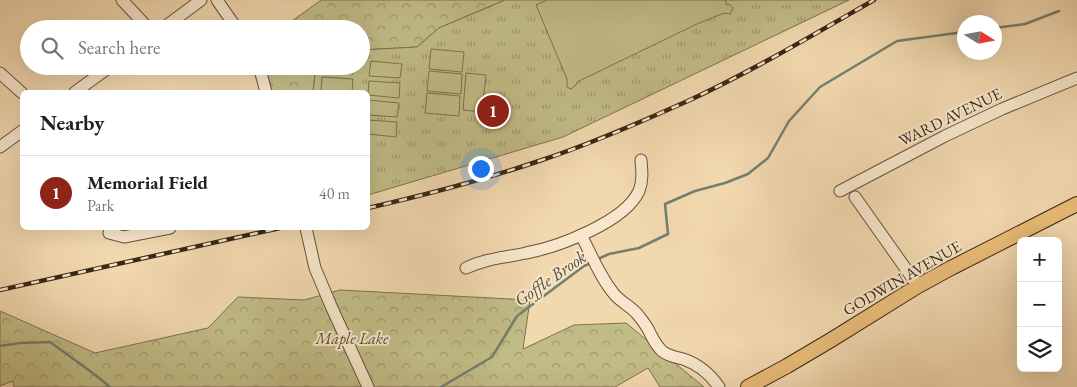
<!DOCTYPE html>
<html lang="en">
<head>
<meta charset="utf-8">
<style>
  :root { --surface:#fff; --page:#f6f6f6; --text:#222; --muted:#767676; --line:#e0e0e0; --accent:#8f2418 }
  body { margin:0; font-family:"EB Garamond",serif; background:var(--page); color:var(--text) }
  .controls { position:absolute; right:15px; bottom:15px; display:grid; overflow:hidden; border-radius:8px; box-shadow:0 5px 20px #0002 }
  .controls button { width:45px; height:45px; display:grid; place-items:center; padding:0; border:0; border-bottom:1px solid var(--line); background:var(--surface); color:var(--text); font:25px sans-serif }
  .compass { position:absolute; left:957px; top:15px; width:45px; height:45px; border-radius:50%; background:var(--surface); box-shadow:0 5px 20px #0002; rotate:101deg }
  .you { position:absolute; left:480px; top:168px; width:18px; height:18px; margin:-12px; border:4px solid #fff; border-radius:50%; background:#1a73e8; box-shadow:0 0 0 8px #1a73e833 }
  .badge { display:grid; place-items:center; width:32px; height:32px; border-radius:50%; background:var(--accent); color:#fff; font-size:16px; font-weight:700 }
  .pin { position:absolute; translate:-50% -50%; border:2px solid #fff; box-shadow:0 1px 5px #0006 }
  .list { margin:0; padding:0; list-style:none }
  h2 { display:flex; justify-content:space-between; align-items:center; height:65px; margin:0; padding:0 20px; font-size:21px }
  h2 small { font-size:16px; font-weight:400; color:var(--muted) }
  .list li { display:grid; grid-template-columns:32px 1fr auto; gap:15px; align-items:center; box-sizing:border-box; height:75px; padding:0 20px; border-top:1px solid var(--line) }
  .list b { display:block; font-size:19px; white-space:nowrap }
  .list p { margin:0; font-size:16px; white-space:nowrap; color:var(--muted) }
  .list em { font-size:16px; font-style:normal; color:var(--muted) }
  .icon { flex:none; width:28px; height:28px; fill:none; stroke:currentColor; stroke-width:2; stroke-linecap:round; stroke-linejoin:round }
  .map { position:relative; flex:none; width:1077px; height:387px; overflow:hidden }
  .search { position:absolute; background:var(--surface); box-shadow:0 5px 20px #0002; left:20px; top:20px; width:350px; height:55px; display:flex; align-items:center; gap:12px; box-sizing:border-box; padding:0 18px; border-radius:28px; color:var(--muted); font-size:19px }
  .panel { position:absolute; background:var(--surface); box-shadow:0 5px 20px #0002; left:20px; top:90px; width:350px; height:140px; border-radius:8px }
  .map>svg:first-child { display:block }
  .forest { fill:url(#forest-crowns); stroke:#7e724e }
  .park { fill:url(#park-tufts); stroke:#7e724e }
  .pitch { fill:#c1bc86; stroke:#7e724e }
  .lines { fill:none; stroke-linecap:round; stroke-linejoin:round }
  .stream { stroke:#747f6f; stroke-width:2.5 }
  .minor-casing { stroke:#68533c; stroke-width:13 }
  .major-casing { stroke:#3a2715; stroke-width:16 }
  .minor { stroke:#f7e6cb; stroke-width:11 }
  .major { stroke:#e9bc78; stroke-width:14 }
  .rail-casing { stroke:#3a2715; stroke-width:4.5 }
  .rail { stroke:#f7e6cb; stroke-width:2.5; stroke-dasharray:8; stroke-linecap:butt }
  .labels { text-anchor:middle; dominant-baseline:central; stroke-width:4; stroke-linejoin:round; paint-order:stroke }
  .street-label { font-size:16px; fill:#3a2715; stroke:#f7e6cb }
  .park-label { font-size:16px; font-style:italic; fill:#5c4c31; stroke:#f7e6cb }
  .water-label { font-size:18px; font-style:italic; fill:#524c3a; stroke:#f7e6cb }
</style>
</head>
<body>
<div class="map">
<svg width="1077" height="387" viewBox="0 0 1077 387">
  <defs>
    <pattern id="forest-crowns" width="20" height="18" patternUnits="userSpaceOnUse" patternTransform="scale(1.25)"><rect width="20" height="18" fill="#c1bc86"/><path d="M2 6a3 3 0 1 1 6 0M12 15a3 3 0 1 1 6 0" fill="none" stroke="#9e996c"/></pattern>
    <pattern id="park-tufts" width="24" height="20" patternUnits="userSpaceOnUse" patternTransform="scale(1.25)"><rect width="24" height="20" fill="#c1bc86"/><path d="M3 7l-1-3M5 7V3M7 7l1-3M15 17l-1-3M17 17v-4M19 17l1-3" fill="none" stroke="#9e996c"/></pattern>
  </defs>
  <rect width="100%" height="100%" fill="#f2d8af"/>
  <filter id="stains"><feTurbulence type="fractalNoise" baseFrequency=".004" numOctaves="4"/><feColorMatrix values="0 0 0 0 .2 0 0 0 0 .09 0 0 0 0 .02 0 0 0 .5 -.17"/></filter>
  <radialGradient id="worn" r=".72"><stop offset=".6" stop-color="#630" stop-opacity="0"/><stop offset="1" stop-color="#630" stop-opacity=".3"/></radialGradient>
  <g class="forest">
    <polygon points="321,0 505,0 439,28 417,47 361,50 361,29 281,29"/>
    <polygon points="257,66 316,66 313,92 265,92"/>
    <polygon points="340,290 530,300 523,349 574,325 626,323 704,387 660,387 648,368 615,387 14,387 13,381 0,386 0,311 95,353 208,328 238,297 304,300"/>
  </g>
  <polygon class="park" points="505,0 849,0 563,137 368,195 368,92 313,92 316,66 361,66 361,50 417,47 439,28"/>
  <g class="pitch">
    <polygon points="547,0 725,0 727,5 729,4 733,8 730,14 724,13 697,24 577,82 576,85 571,89 567,87 567,79 536,5"/>
    <polygon points="431,49 464,52 462,72 429,69"/>
    <polygon points="371,61 402,64 400,78 369,76"/>
    <polygon points="323,66 354,66 353,74 322,71"/>
    <polygon points="429,71 462,74 461,94 427,91"/>
    <polygon points="466,73 486,75 482,112 463,110"/>
    <polygon points="322,77 353,79 352,92 321,91"/>
    <polygon points="369,81 400,83 399,98 368,95"/>
    <polygon points="427,93 460,96 459,116 425,113"/>
    <polygon points="368,100 399,103 397,117 368,115"/>
    <polygon points="368,120 397,122 396,137 368,134"/>
  </g>
  <g class="lines">
    <g class="stream">
      <polyline points="994,28 1025,24 1059,11"/>
      <polyline points="598,259 609,254 639,248 668,234 665,204 695,191 725,183 748,174 768,158 789,121 820,87 897,41 964,32"/>
      <polyline points="0,346 20,343 50,342 94,374 110,387"/>
      <polyline points="441,387 492,357 517,316 584,266 591,263"/>
    </g>
    <defs>
      <g id="minor">
        <polyline points="122,0 149,29"/>
        <polyline points="217,0 237,29"/>
        <polyline points="162,29 201,0"/>
        <polyline points="259,66 266,92"/>
        <polyline points="0,73 22,93"/>
        <polyline points="75,92 111,66"/>
        <polyline points="0,147 22,131"/>
        <polyline points="840,191 945,136 1002,109 1077,78"/>
        <polyline points="855,197 918,286"/>
        <polyline points="306,228 315,268 331,306 368,387"/>
        <polyline points="109,233 124,237 170,228"/>
        <path d="M581 235C591 254 601 279 615 295 622 303 632 307 638 315 643 321 648 328 651 335 654 341 657 346 662 351 668 356 675 357 683 359 698 364 710 374 719 387"/>
        <path d="M466 268C487 258 504 258 526 253 558 247 625 222 639 191 643 181 642 171 641 160"/>
      </g>
      <polyline id="major" points="748,387 787,366 831,340 918,286 951,268 1077,204"/>
    </defs>
    <use href="#minor" class="minor-casing"/>
    <use href="#major" class="major-casing"/>
    <use href="#minor" class="minor"/>
    <use href="#major" class="major"/>
    <defs>
      <g id="rail">
        <path d="M368 208C425 195 483 180 539 161 591 144 641 122 690 100 754 70 813 35 874 0"/>
        <polyline points="0,290 280,228"/>
      </g>
    </defs>
    <use href="#rail" class="rail-casing"/>
    <use href="#rail" class="rail"/>
  </g>
  <g class="labels">
    <g class="street-label">
      <text transform="translate(950 117) rotate(-26)">WARD AVENUE</text>
      <text transform="translate(902 278) rotate(-30)">GODWIN AVENUE</text>
    </g>
    <g class="park-label">
      <text x="352" y="338">Maple Lake</text>
    </g>
    <g class="water-label">
      <text transform="translate(550 278) rotate(-35)">Goffle Brook</text>
    </g>
  </g>
  <rect width="100%" height="100%" filter="url(#stains)"/>
  <rect width="100%" height="100%" fill="url(#worn)"/>
</svg>
<div class="controls">
<button>+</button>
<button>−</button>
<button><svg class="icon" aria-label="layers" viewBox="0 0 24 24"><path d="M12 4l9 5-9 5-9-5zM3 14l9 5 9-5"/></svg></button>
</div>
<svg class="compass" viewBox="-18 -18 36 36"><path d="M0-13l5 13h-10z" fill="#e53935"/><path d="M0 13l5-13h-10z" fill="#767676"/></svg>
<div class="you"></div>
<div class="pin badge" style="left:493px;top:111px">1</div>
<div class="search"><svg class="icon" aria-label="search" viewBox="0 0 24 24"><circle cx="10" cy="10" r="6"/><path d="M15 15l6 6"/></svg>Search here</div>
<section class="panel">
<h2>Nearby<small></small></h2>
<ul class="list">
<li><span class="badge">1</span><div><b>Memorial Field</b><p>Park</p></div><em>40 m</em></li>
</ul>
</section>
</div>
</body>
</html>
